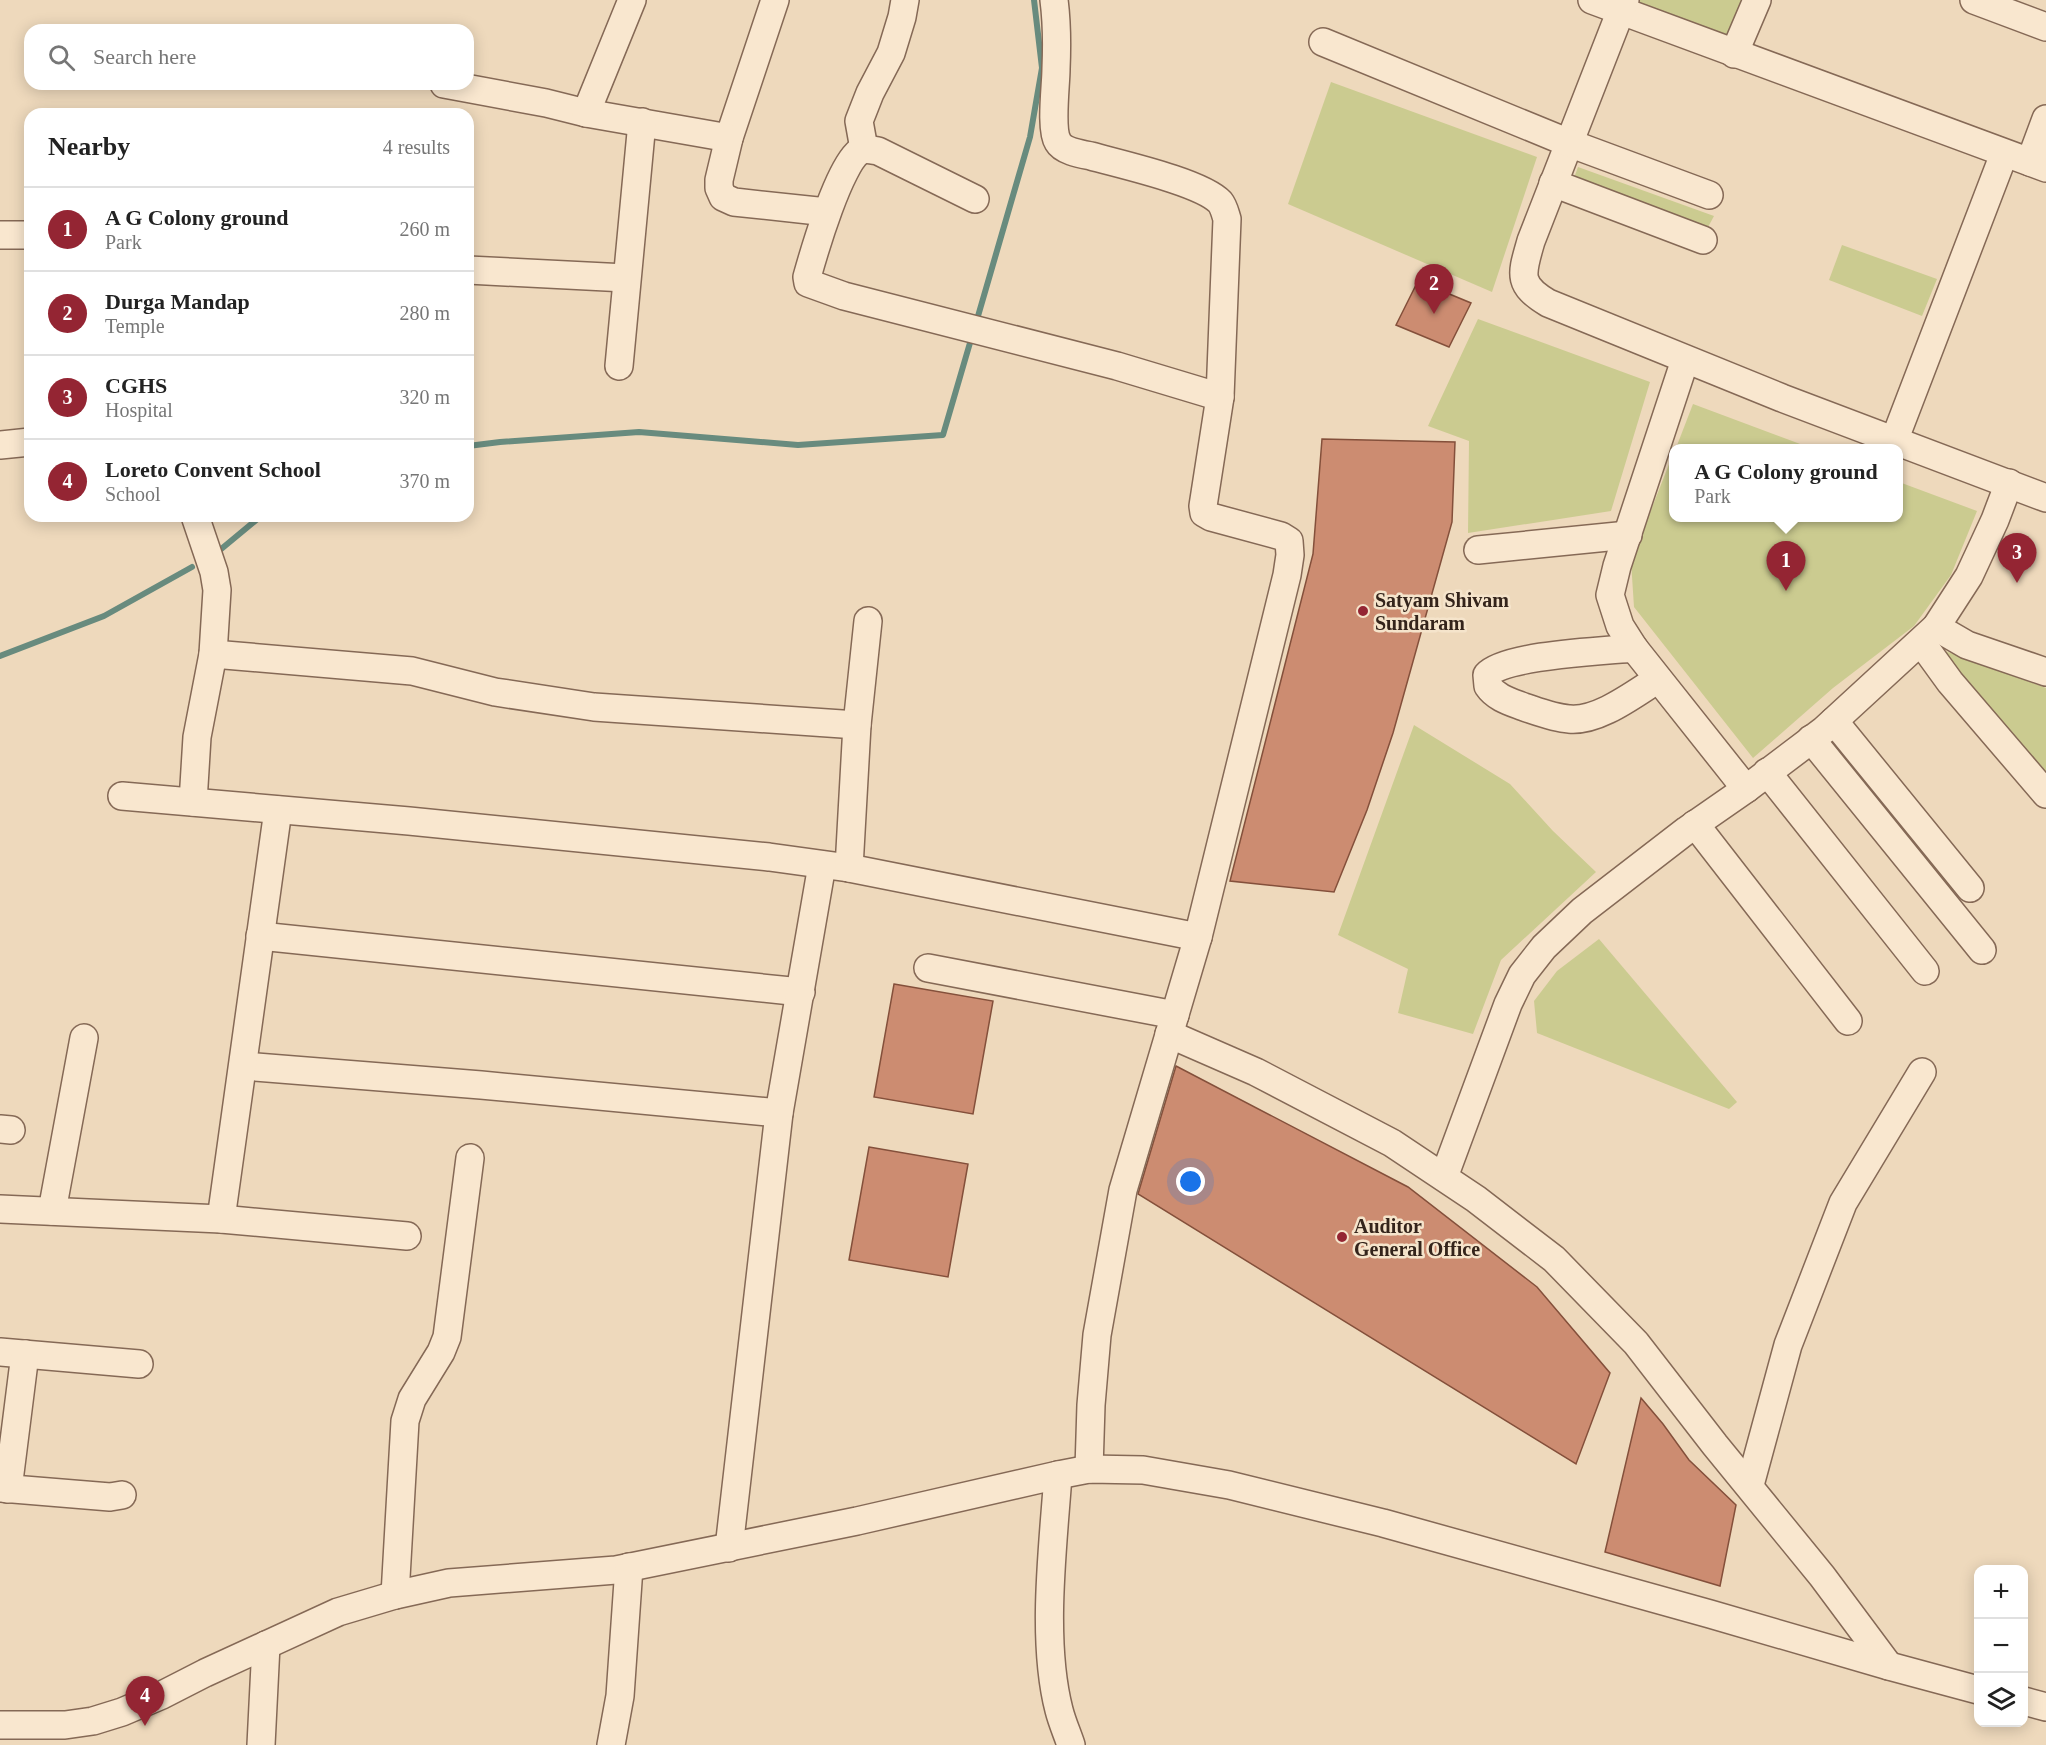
<!DOCTYPE html>
<html lang="en">
<head>
<meta charset="utf-8">
<style>
  :root { --surface:#fff; --page:#f2f2f2; --text:#222; --muted:#767676; --line:#e0e0e0; --accent:#942533 }
  body { margin:0; font-family:"Times New Roman",serif; background:var(--page); color:var(--text) }
  .controls { position:absolute; right:18px; bottom:18px; display:grid; overflow:hidden; border-radius:12px; box-shadow:0 3px 15px #0003 }
  .controls button { width:54px; height:54px; display:grid; place-items:center; padding:0; border:0; border-bottom:2px solid var(--line); background:var(--surface); color:var(--text); font:30px sans-serif }
  .you { position:absolute; left:1191px; top:1182px; width:21px; height:21px; margin:-15px; border:4px solid #fff; border-radius:50%; background:#1a73e8; box-shadow:0 0 0 9px #1a73e833 }
  .badge { display:grid; place-items:center; width:39px; height:39px; border-radius:50%; background:var(--accent); color:#fff; font-size:20px; font-weight:700 }
  .pin { position:absolute; translate:-50% -50px; filter:drop-shadow(0 2px 3px #0008) }
  .pin::after { content:''; position:absolute; top:32px; width:21px; height:18px; background:inherit; clip-path:polygon(0 0,100% 0,50% 100%) }
  .popup { position:absolute; left:1669px; top:444px; width:234px; height:78px; box-sizing:border-box; display:grid; place-content:center; border-radius:12px; background:var(--surface); filter:drop-shadow(0 2px 4px #0005); font-size:20px; white-space:nowrap; color:var(--muted) }
  .popup b { font-size:22px; color:var(--text) }
  .popup::after { content:''; position:absolute; left:50%; top:100%; margin-left:-12px; border:12px solid transparent; border-top-color:var(--surface) }
  .list { margin:0; padding:0; list-style:none }
  h2 { display:flex; justify-content:space-between; align-items:center; height:78px; margin:0; padding:0 24px; font-size:26px }
  h2 small { font-size:20px; font-weight:400; color:var(--muted) }
  .list li { display:grid; grid-template-columns:39px 1fr auto; gap:18px; align-items:center; box-sizing:border-box; height:84px; padding:0 24px; border-top:2px solid var(--line) }
  .list b { display:block; font-size:22px; white-space:nowrap }
  .list p { margin:0; font-size:20px; white-space:nowrap; color:var(--muted) }
  .list em { font-size:20px; font-style:normal; color:var(--muted) }
  .icon { flex:none; width:33px; height:33px; fill:none; stroke:currentColor; stroke-width:2; stroke-linecap:round; stroke-linejoin:round }
  .map { position:relative; flex:none; width:2046px; height:1745px; overflow:hidden }
  .search { position:absolute; background:var(--surface); box-shadow:0 3px 15px #0003; left:24px; top:24px; width:450px; height:66px; display:flex; align-items:center; gap:15px; box-sizing:border-box; padding:0 21px; border-radius:18px; color:var(--muted); font-size:22px }
  .panel { position:absolute; background:var(--surface); box-shadow:0 3px 15px #0003; left:24px; top:108px; width:450px; height:414px; border-radius:18px }
  .map>svg:first-child { display:block }
  .green { fill:#cbcb90 }
  .lines { fill:none; stroke-linecap:round; stroke-linejoin:round }
  .stream { stroke:#688b7e; stroke-width:6 }
  .building { fill:#cc8c71; stroke:#84503b; stroke-width:1.5 }
  .minor-casing { stroke:#856956; stroke-width:30 }
  .minor { stroke:#f9e7cf; stroke-width:27 }
  .poi-dot { fill:#942533; stroke:#f5e4cb; stroke-width:2 }
  .labels { text-anchor:middle; dominant-baseline:central; stroke-width:5; stroke-linejoin:round; paint-order:stroke }
  .poi-label { font-size:20px; font-weight:bold; fill:#34241b; stroke:#f5e4cb; text-anchor:start }
</style>
</head>
<body>
<div class="map">
<svg width="2046" height="1745" viewBox="0 0 2046 1745">
  <rect width="100%" height="100%" fill="#eed9bc"/>
  <g class="green">
    <polygon points="1638,0 1751,0 1733,47 1633,13"/>
    <polygon points="1331,82 1537,157 1492,292 1288,204"/>
    <polygon points="1578,167 1714,216 1707,229 1574,178"/>
    <polygon points="1842,245 1937,279 1922,316 1829,280"/>
    <polygon points="1478,319 1650,382 1611,511 1468,533 1469,441 1428,426"/>
    <polygon points="1693,404 1811,448 1676,448"/>
    <polygon points="1673,454 1674,518 1898,518 1899,482 1977,511 1951,575 1914,626 1833,688 1753,758 1634,607 1631,561"/>
    <polygon points="1945,651 2046,688 2046,780 1945,662"/>
    <polygon points="1414,725 1510,784 1553,831 1596,872 1501,960 1473,1034 1398,1013 1408,969 1338,935"/>
    <polygon points="1834,735 1959,889 1950,895 1826,742"/>
    <polygon points="1599,939 1737,1102 1729,1109 1537,1033 1534,1001 1557,971"/>
  </g>
  <g class="lines">
    <g class="stream">
      <polyline points="976,323 1030,137 1042,68 1034,0"/>
      <polyline points="468,446 500,442 639,432 798,445 943,435 972,336"/>
      <polyline points="220,550 261,516"/>
      <polyline points="0,656 104,616 192,567"/>
    </g>
  </g>
  <g class="building">
    <polygon points="1418,281 1471,303 1449,347 1396,325"/>
    <polygon points="1322,439 1455,442 1452,522 1393,733 1367,810 1334,892 1230,881 1313,554"/>
    <polygon points="894,984 993,1001 973,1114 874,1097"/>
    <polygon points="1176,1066 1408,1187 1537,1287 1610,1373 1576,1464 1138,1194"/>
    <polygon points="869,1147 968,1164 948,1277 849,1260"/>
    <polygon points="1641,1398 1663,1424 1689,1460 1736,1505 1720,1586 1605,1552"/>
  </g>
  <g class="lines">
    <defs>
      <g id="minor">
        <polyline points="775,0 729,138 719,180 719,188 723,197 734,202 827,212"/>
        <path d="M1054 0C1057 23 1057 46 1056 69 1056 85 1050 129 1058 142 1063 151 1081 154 1091 156 1119 164 1201 182 1220 202 1224 207 1225 213 1227 219L1220 397 1203 506 1204 513 1211 517 1281 536 1289 541 1290 555 1287 575 1198 937 1123 1190 1097 1335 1091 1405 1089 1469"/>
        <polyline points="1592,0 2046,168"/>
        <path d="M1625 0 1531 241C1522 273 1516 284 1548 303L1782 398 2046 498"/>
        <polyline points="1974,0 2046,27"/>
        <polyline points="1323,42 1569,143 1709,195"/>
        <polyline points="1734,54 1757,0"/>
        <polyline points="444,84 546,103 586,113 729,138"/>
        <polyline points="586,113 632,0"/>
        <polyline points="864,149 859,121 870,93 891,53 902,17 905,0"/>
        <polyline points="2030,162 2046,119"/>
        <polyline points="1553,183 1703,240"/>
        <path d="M975 199 878 151C872 150 866 148 860 151 840 163 814 252 807 277L808 283 844 296 1117 366 1220 397"/>
        <polyline points="0,235 30,235"/>
        <polyline points="468,270 626,278"/>
        <polyline points="1685,360 1617,566 1610,595 1620,626 1634,648 1746,789"/>
        <polyline points="619,366 642,122"/>
        <polyline points="1894,441 2004,154"/>
        <polyline points="0,445 30,442"/>
        <polyline points="1478,550 1628,535"/>
        <polyline points="1936,627 1967,645 2046,672"/>
        <polyline points="1921,642 1950,682 2046,794"/>
        <path d="M1634 648C1604 651 1504 655 1487 675L1488 686C1496 698 1511 702 1524 707 1539 712 1554 718 1569 719 1598 722 1634 694 1658 679"/>
        <polyline points="213,654 412,671 495,692 594,707 857,725"/>
        <polyline points="1834,721 1970,888"/>
        <polyline points="1811,739 1982,950"/>
        <polyline points="1767,772 1925,971"/>
        <polyline points="122,796 409,821 769,857 849,868 1198,937"/>
        <polyline points="193,802 197,737 213,654 217,590 214,572 195,516"/>
        <polyline points="1695,824 1848,1021"/>
        <polyline points="849,868 857,725 868,621"/>
        <polyline points="260,936 801,992"/>
        <polyline points="928,968 1175,1015"/>
        <polyline points="1169,1034 1256,1072 1392,1143 1476,1199 1554,1259 1636,1343 1715,1445 1822,1576 1889,1666"/>
        <polyline points="243,1066 481,1085 779,1113"/>
        <polyline points="0,1129 11,1130"/>
        <polyline points="1444,1177 1508,1004 1522,975 1544,947 1582,911 1687,830 1746,789 1824,730 1936,627 1969,576 1995,520 2009,483"/>
        <polyline points="0,1209 221,1219 407,1236"/>
        <polyline points="52,1211 84,1038"/>
        <polyline points="221,1219 278,810"/>
        <polyline points="0,1352 139,1364"/>
        <path d="M1058 1475C1053 1547 1041 1640 1059 1710 1062 1722 1067 1733 1071 1745"/>
        <polyline points="1750,1485 1788,1345 1843,1203 1922,1072"/>
        <polyline points="0,1488 110,1497 122,1495"/>
        <polyline points="8,1489 25,1354"/>
        <polyline points="729,1548 779,1113 822,865"/>
        <polyline points="395,1595 405,1421 412,1399 441,1352 447,1337 470,1158"/>
        <polyline points="2024,1701 2046,1707"/>
        <polyline points="0,1725 65,1725 93,1721 122,1712 162,1695 205,1673 338,1612 395,1595 449,1583 616,1570 857,1521 1058,1475 1089,1469 1143,1470 1229,1485 1383,1523 1710,1614 1889,1666 1978,1690"/>
        <polyline points="261,1745 266,1645"/>
        <polyline points="611,1745 620,1696 629,1567"/>
      </g>
    </defs>
    <use href="#minor" class="minor-casing"/>
    <use href="#minor" class="minor"/>
  </g>
  <g class="poi-dot">
    <circle cx="1363" cy="611" r="6"/>
    <circle cx="1342" cy="1237" r="6"/>
  </g>
  <g class="labels">
    <g class="poi-label">
      <text x="1375" y="600">Satyam Shivam<tspan x="1375" dy="23">Sundaram</tspan></text>
      <text x="1354" y="1226">Auditor<tspan x="1354" dy="23">General Office</tspan></text>
    </g>
  </g>
</svg>
<div class="controls">
<button>+</button>
<button>−</button>
<button><svg class="icon" aria-label="layers" viewBox="0 0 24 24"><path d="M12 4l9 5-9 5-9-5zM3 14l9 5 9-5"/></svg></button>
</div>
<div class="you"></div>
<div class="pin badge" style="left:1786px;top:591px">1</div>
<div class="popup"><b>A G Colony ground</b>Park</div>
<div class="pin badge" style="left:1434px;top:314px">2</div>
<div class="pin badge" style="left:2017px;top:583px">3</div>
<div class="pin badge" style="left:145px;top:1726px">4</div>
<div class="search"><svg class="icon" aria-label="search" viewBox="0 0 24 24"><circle cx="10" cy="10" r="6"/><path d="M15 15l6 6"/></svg>Search here</div>
<section class="panel">
<h2>Nearby<small>4 results</small></h2>
<ul class="list">
<li><span class="badge">1</span><div><b>A G Colony ground</b><p>Park</p></div><em>260 m</em></li>
<li><span class="badge">2</span><div><b>Durga Mandap</b><p>Temple</p></div><em>280 m</em></li>
<li><span class="badge">3</span><div><b>CGHS</b><p>Hospital</p></div><em>320 m</em></li>
<li><span class="badge">4</span><div><b>Loreto Convent School</b><p>School</p></div><em>370 m</em></li>
</ul>
</section>
</div>
</body>
</html>
